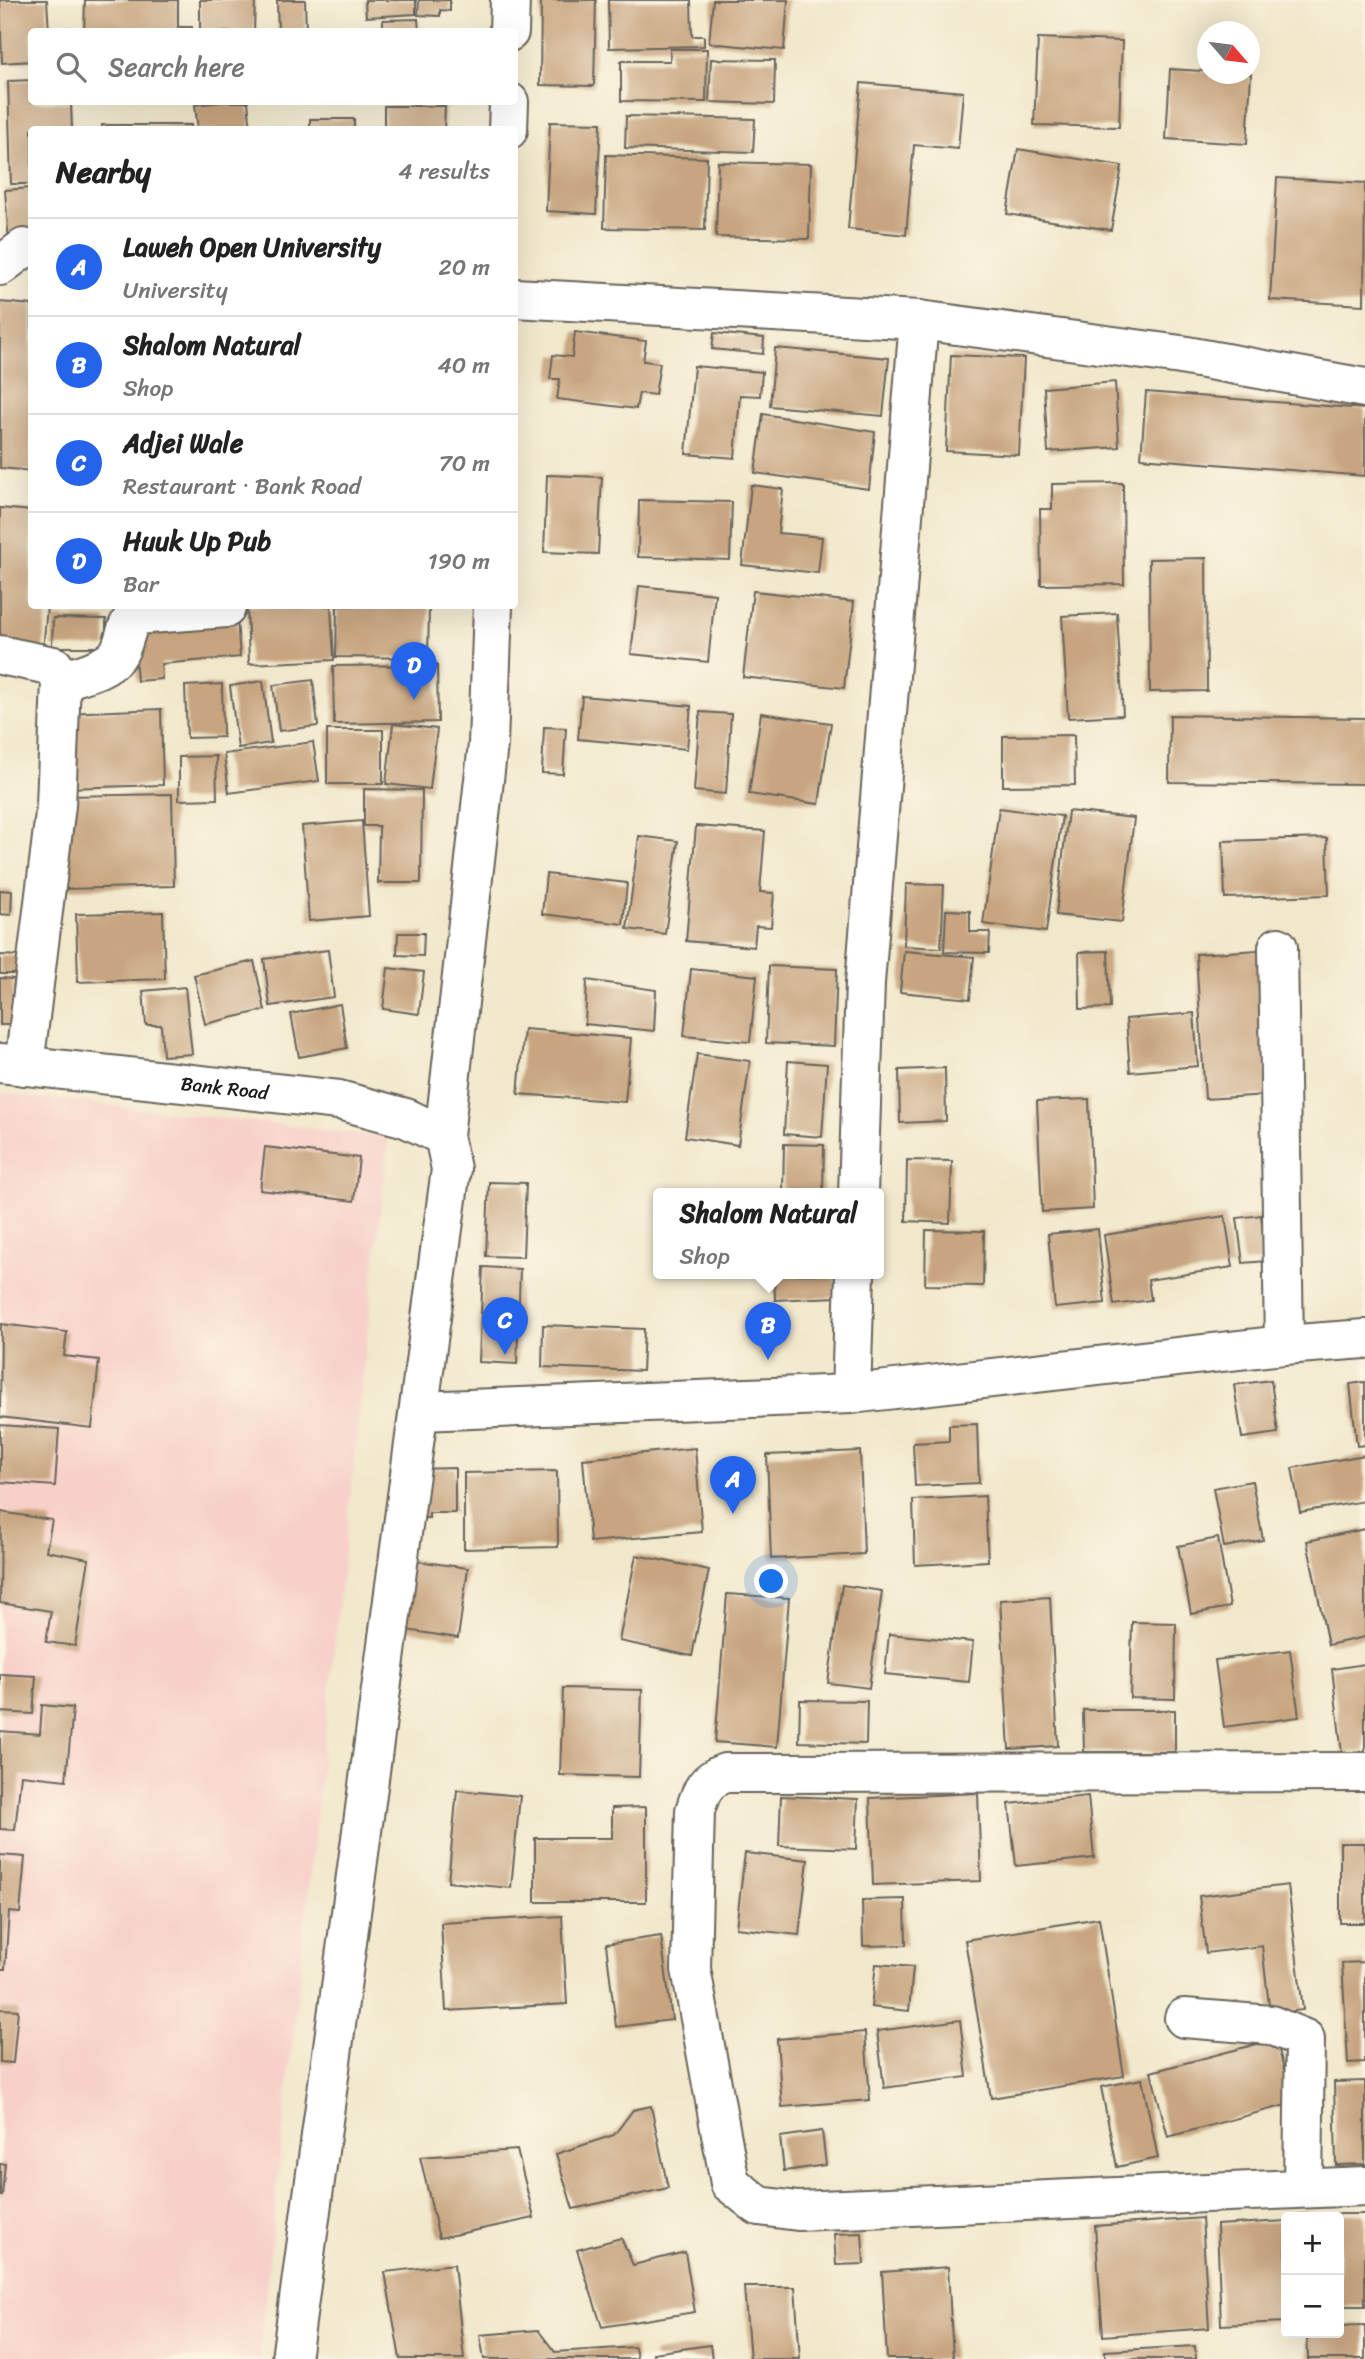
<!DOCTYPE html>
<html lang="en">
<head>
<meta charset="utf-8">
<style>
  :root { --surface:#fff; --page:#f2f2f2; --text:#222; --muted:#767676; --line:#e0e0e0; --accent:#2563eb }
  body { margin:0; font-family:Sriracha,sans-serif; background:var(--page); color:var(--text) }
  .controls { position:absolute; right:21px; bottom:21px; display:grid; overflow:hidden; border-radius:7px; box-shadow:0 7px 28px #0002 }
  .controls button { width:63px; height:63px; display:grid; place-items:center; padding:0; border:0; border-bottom:2px solid var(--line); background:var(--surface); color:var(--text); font:35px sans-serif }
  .compass { position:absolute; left:1197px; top:21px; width:63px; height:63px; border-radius:50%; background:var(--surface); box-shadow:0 7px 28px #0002; rotate:118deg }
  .you { position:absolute; left:772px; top:1582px; width:24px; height:24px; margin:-18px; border:5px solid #fff; border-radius:50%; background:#1a73e8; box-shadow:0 0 0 10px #1a73e833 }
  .badge { display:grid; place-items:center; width:46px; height:46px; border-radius:50%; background:var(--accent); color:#fff; font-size:23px; font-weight:700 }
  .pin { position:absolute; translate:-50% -58px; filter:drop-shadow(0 2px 4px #0008) }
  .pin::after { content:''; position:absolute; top:37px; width:24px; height:21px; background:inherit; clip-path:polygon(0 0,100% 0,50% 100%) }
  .popup { position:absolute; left:653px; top:1188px; width:231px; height:91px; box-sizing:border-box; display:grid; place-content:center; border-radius:7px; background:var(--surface); filter:drop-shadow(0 2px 5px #0005); font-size:23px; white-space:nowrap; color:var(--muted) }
  .popup b { font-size:26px; color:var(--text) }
  .popup::after { content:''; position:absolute; left:50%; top:100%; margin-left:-14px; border:14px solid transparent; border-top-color:var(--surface) }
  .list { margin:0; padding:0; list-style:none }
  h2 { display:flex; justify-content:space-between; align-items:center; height:91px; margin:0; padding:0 28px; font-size:30px }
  h2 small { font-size:23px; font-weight:400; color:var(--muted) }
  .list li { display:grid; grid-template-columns:46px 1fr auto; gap:21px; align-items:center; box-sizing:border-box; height:98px; padding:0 28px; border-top:2px solid var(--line) }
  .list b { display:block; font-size:26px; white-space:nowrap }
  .list p { margin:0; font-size:23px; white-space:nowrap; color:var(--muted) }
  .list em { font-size:23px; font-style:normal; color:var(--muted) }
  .icon { flex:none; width:38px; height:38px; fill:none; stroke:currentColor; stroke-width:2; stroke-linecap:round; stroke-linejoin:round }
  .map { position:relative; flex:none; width:1365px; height:2359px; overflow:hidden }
  .search { position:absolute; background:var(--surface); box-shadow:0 7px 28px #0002; left:28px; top:28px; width:490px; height:77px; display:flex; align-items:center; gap:18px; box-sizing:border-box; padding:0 24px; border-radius:7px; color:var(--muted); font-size:26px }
  .panel { position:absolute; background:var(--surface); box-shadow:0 7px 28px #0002; left:28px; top:126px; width:490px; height:483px; border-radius:7px }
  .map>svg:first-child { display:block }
  .built { fill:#f7d0c9 }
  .building { fill:#c8a580 }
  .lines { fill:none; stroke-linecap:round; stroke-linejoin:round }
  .minor-casing { stroke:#67635a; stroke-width:42 }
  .minor { stroke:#fff; stroke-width:38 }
  .labels { text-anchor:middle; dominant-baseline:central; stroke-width:7; stroke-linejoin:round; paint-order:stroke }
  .street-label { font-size:19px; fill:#1c1c1c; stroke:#fcf5e5 }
</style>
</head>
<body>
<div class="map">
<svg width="1365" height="2359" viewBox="0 0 1365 2359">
  <rect width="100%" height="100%" fill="#fcf5e5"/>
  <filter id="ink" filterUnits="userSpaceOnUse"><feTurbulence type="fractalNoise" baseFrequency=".0143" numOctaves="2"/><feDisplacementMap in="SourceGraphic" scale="14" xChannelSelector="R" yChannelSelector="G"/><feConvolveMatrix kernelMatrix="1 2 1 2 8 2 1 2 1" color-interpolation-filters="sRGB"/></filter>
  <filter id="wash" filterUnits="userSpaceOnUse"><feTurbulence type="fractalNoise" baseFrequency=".00686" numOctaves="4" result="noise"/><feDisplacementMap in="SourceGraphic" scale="28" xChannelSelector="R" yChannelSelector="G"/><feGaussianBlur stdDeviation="1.57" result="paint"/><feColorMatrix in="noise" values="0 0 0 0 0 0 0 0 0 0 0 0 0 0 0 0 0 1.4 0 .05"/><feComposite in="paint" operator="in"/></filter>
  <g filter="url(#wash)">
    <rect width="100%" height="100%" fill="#f1e8cc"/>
    <polygon class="built" points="0,1093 388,1137 259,2359 0,2359"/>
    <g id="blocks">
      <g class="building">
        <polygon points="0,0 47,0 49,32 32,32 32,61 2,63"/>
        <polygon points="85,0 178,0 178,27 192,27 192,32 84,32"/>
        <polygon points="200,0 255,0 254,32 200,32"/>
        <polygon points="277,0 305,0 306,32 278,32"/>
        <polygon points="365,0 416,0 416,14 366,17"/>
        <polygon points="419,0 450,0 450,11 440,10 440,16 418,15"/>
        <polygon points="541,0 596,0 594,86 540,85"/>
        <polygon points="608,0 691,0 692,36 704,36 704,46 609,48"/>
        <polygon points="713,0 788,0 784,50 709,43"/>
        <polygon points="418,19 419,32 383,32 383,20"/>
        <polygon points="1038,38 1122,41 1119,127 1034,125"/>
        <polygon points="670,49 707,49 706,102 621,101 621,61 670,61"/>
        <polygon points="711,59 775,60 774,104 709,102"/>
        <polygon points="1170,69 1251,74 1247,144 1166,139"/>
        <polygon points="32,80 32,102 71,102 72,130 32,130 32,184 11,184 8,81"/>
        <polygon points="861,83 963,92 958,149 914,145 906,235 848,229"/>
        <polygon points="221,102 248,102 251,130 198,130 195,105"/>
        <polygon points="384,106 445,106 444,130 384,130"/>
        <polygon points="626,116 755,119 753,152 625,148"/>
        <rect x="310" y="119" width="44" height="11"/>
        <polygon points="550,122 601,123 596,214 546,211"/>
        <rect x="102" y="125" width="89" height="5"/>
        <polygon points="1018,149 1122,166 1111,230 1007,214"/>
        <polygon points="606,155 707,158 705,230 604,228"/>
        <polygon points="718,162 811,164 809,239 716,237"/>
        <polygon points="1277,178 1365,183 1364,305 1270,300"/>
        <polygon points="31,188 32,240 9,242 5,190"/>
        <polygon points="0,302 32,305 32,471 0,468"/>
        <polygon points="575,332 646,341 643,361 660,363 655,395 639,393 636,409 557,399 560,379 550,379 553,355 572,357"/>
        <polygon points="714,333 764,338 763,354 712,349"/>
        <polygon points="775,348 889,358 883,416 770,406"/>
        <polygon points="951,355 1024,358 1019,455 946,451"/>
        <polygon points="694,366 762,372 760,396 740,395 735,458 686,454"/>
        <polygon points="1115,382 1119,447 1048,452 1044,388"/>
        <polygon points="1146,392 1365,409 1365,476 1141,458"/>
        <polygon points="763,414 875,432 869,489 755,473"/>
        <polygon points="547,475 602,477 598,554 544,552"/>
        <polygon points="1123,483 1124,584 1041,585 1040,509 1052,509 1052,484"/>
        <polygon points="751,485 783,489 778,533 822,537 818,573 742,565"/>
        <polygon points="639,500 732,502 730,560 638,557"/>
        <polygon points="0,508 32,511 32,606 47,606 43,651 0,647"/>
        <polygon points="1206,558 1207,691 1150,692 1149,559"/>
        <polygon points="639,586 715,594 708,662 631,654"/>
        <polygon points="753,591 854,602 844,688 743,677"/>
        <polygon points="247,606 331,606 334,660 249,664"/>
        <polygon points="337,606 429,606 428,658 336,657"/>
        <polygon points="1117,613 1123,715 1068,718 1062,616"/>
        <polygon points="53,618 106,619 106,647 52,647"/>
        <polygon points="237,619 240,657 161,664 162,679 137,681 133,628"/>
        <polygon points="437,665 438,722 334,724 333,666"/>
        <polygon points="313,680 318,726 279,731 273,685"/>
        <polygon points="263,681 271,743 238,748 230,686"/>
        <polygon points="222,684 223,737 187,738 185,686"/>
        <polygon points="582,696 691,706 687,749 578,739"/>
        <polygon points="161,709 163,785 67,788 65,713"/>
        <polygon points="700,712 731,714 726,794 694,791"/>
        <polygon points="761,713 831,723 819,804 749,794"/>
        <polygon points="1170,715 1365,718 1365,784 1169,782"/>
        <polygon points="393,724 437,729 430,789 386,784"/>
        <polygon points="544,727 566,728 563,774 542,773"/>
        <rect x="327" y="730" width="56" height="54"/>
        <polygon points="1074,735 1075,785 1003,786 1003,736"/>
        <polygon points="313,742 319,781 229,793 224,754"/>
        <polygon points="216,756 217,799 179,800 179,757"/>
        <polygon points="364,789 422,790 421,883 378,883 379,826 364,826"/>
        <polygon points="172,794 174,886 66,889 65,796"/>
        <polygon points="999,808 1062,816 1046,932 983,924"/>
        <polygon points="1068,811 1134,818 1122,922 1056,915"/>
        <polygon points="362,821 369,916 309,921 302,826"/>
        <polygon points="696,826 765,831 760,892 774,893 771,927 756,926 754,947 686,941"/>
        <polygon points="639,836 678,841 665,934 627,929"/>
        <polygon points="1327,838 1329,895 1225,898 1223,841"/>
        <polygon points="546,874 627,883 623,924 542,914"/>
        <polygon points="906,884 944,885 941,948 904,946"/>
        <polygon points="0,890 12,891 11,915 0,914"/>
        <polygon points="946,910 970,911 970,932 990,932 989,953 944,952"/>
        <polygon points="163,912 165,979 78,982 76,914"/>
        <polygon points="398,933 424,933 423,956 397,955"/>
        <polygon points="328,950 334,997 270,1006 264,959"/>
        <polygon points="1259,950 1267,1095 1205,1099 1196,954"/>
        <polygon points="904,951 974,957 970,999 900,992"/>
        <polygon points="1108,951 1110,1008 1080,1009 1079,952"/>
        <polygon points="0,955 22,956 22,974 0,974"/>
        <polygon points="254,961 265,1010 205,1024 194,975"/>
        <polygon points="769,966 837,969 834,1046 766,1043"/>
        <polygon points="388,968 424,972 419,1014 383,1009"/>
        <polygon points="691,969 757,976 750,1042 684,1036"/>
        <polygon points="0,978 14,979 11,1025 0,1025"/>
        <polygon points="587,980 656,990 654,1031 585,1024"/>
        <polygon points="185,987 192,1054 163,1056 161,1025 146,1025 143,991"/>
        <polygon points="340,1004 347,1048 299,1057 291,1014"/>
        <polygon points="1194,1013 1198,1066 1130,1072 1126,1019"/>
        <polygon points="524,1029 631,1038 625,1102 518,1094"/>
        <polygon points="697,1054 750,1061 738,1145 685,1137"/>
        <polygon points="788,1061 827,1064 822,1137 784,1134"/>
        <polygon points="945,1068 946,1121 900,1123 899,1070"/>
        <polygon points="1089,1099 1093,1209 1042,1212 1037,1101"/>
        <polygon points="784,1144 824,1145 823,1191 783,1191"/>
        <polygon points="265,1147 359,1158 354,1201 260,1190"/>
        <polygon points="907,1160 952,1161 950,1223 906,1221"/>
        <polygon points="489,1182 526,1183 523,1257 486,1256"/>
        <polygon points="1261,1215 1267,1261 1243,1263 1237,1218"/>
        <polygon points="1225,1216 1233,1267 1148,1280 1151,1300 1114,1305 1104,1235"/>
        <polygon points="1098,1229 1105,1303 1055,1308 1048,1234"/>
        <polygon points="926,1230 984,1231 983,1286 925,1285"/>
        <polygon points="483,1267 520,1269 517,1364 479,1362"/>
        <polygon points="774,1274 835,1274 836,1297 775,1300"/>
        <polygon points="1,1324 67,1332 64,1356 99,1360 92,1428 0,1417"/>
        <polygon points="543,1325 644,1329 642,1371 542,1367"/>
        <polygon points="1271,1380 1278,1433 1242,1438 1234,1385"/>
        <polygon points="1365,1382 1365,1445 1357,1446 1350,1384"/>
        <polygon points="977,1424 979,1483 915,1486 913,1443 949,1441 949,1425"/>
        <polygon points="0,1425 59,1429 55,1486 0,1482"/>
        <polygon points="695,1448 702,1532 590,1542 583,1459"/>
        <polygon points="860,1451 864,1554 771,1559 767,1455"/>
        <polygon points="1365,1455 1365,1501 1300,1512 1292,1468"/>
        <polygon points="455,1468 455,1513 429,1513 429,1518 414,1518 413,1469"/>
        <polygon points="557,1471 558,1547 464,1549 464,1473"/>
        <polygon points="1252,1481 1263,1540 1224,1547 1213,1488"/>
        <polygon points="985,1496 988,1561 915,1565 913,1500"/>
        <polygon points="1,1512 52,1520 46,1551 89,1559 75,1646 46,1642 51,1611 0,1603"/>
        <polygon points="1365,1529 1365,1637 1328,1645 1307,1541"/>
        <polygon points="1218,1538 1230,1607 1191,1614 1178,1546"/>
        <polygon points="636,1555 709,1570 692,1656 619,1641"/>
        <polygon points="410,1560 468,1568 458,1638 400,1629"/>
        <polygon points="842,1585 882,1591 869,1688 828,1683"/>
        <polygon points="727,1594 789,1598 777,1747 715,1742"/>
        <polygon points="1050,1597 1058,1746 1009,1749 1000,1600"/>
        <polygon points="1132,1622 1176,1623 1175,1699 1130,1698"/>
        <polygon points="889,1634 973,1642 969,1682 885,1674"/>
        <polygon points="1290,1650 1299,1717 1224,1727 1215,1660"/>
        <polygon points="1365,1664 1365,1751 1342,1754 1332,1669"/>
        <polygon points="0,1674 36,1676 33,1714 0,1712"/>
        <polygon points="563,1688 642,1690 639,1777 560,1775"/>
        <polygon points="800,1700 867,1701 866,1744 799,1742"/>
        <polygon points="42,1705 73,1708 66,1780 21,1775 15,1830 0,1829 0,1731 40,1734"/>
        <polygon points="1083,1710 1175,1710 1175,1752 1084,1752"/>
        <polygon points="457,1790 520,1796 511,1888 448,1882"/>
        <polygon points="978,1793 981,1881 873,1885 870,1798"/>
        <polygon points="781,1796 858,1799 856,1849 779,1846"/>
        <polygon points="1088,1796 1094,1858 1016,1866 1009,1804"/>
        <polygon points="646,1807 646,1902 535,1902 535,1838 612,1838 612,1808"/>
        <rect x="1340" y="1843" width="25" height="80"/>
        <polygon points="745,1853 808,1860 799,1935 736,1928"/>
        <polygon points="0,1855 25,1857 20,1913 9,1912 5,1969 0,1969"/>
        <polygon points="1288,1885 1303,2010 1270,2014 1262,1946 1206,1953 1199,1896"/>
        <polygon points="905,1899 906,1945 863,1946 862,1900"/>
        <polygon points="562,1916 567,2004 446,2011 441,1923"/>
        <polygon points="1099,1918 1124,2076 991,2098 965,1940"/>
        <polygon points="661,1936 672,2020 616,2027 606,1944"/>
        <polygon points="1365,1962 1365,2062 1348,2063 1342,1963"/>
        <polygon points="876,1964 913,1967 909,2011 871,2007"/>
        <polygon points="0,2009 18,2010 13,2063 0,2062"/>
        <polygon points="960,2020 967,2077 884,2088 877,2031"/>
        <polygon points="865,2032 870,2100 782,2107 777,2039"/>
        <polygon points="1276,2039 1293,2103 1168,2137 1151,2072"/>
        <polygon points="1142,2079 1158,2158 1117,2167 1101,2087"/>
        <polygon points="1365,2081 1365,2164 1336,2165 1334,2082"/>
        <polygon points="651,2106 668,2188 573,2209 556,2154 614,2135 633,2110"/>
        <polygon points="822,2131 826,2165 784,2171 780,2137"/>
        <polygon points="517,2150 534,2218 439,2238 420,2157"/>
        <polygon points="0,2164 5,2164 2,2196 0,2196"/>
        <polygon points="1301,2214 1365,2214 1365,2306 1339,2306 1339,2217 1301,2217"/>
        <polygon points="1202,2218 1209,2328 1103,2336 1095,2226"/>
        <polygon points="1286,2221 1286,2322 1221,2325 1217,2225"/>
        <polygon points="862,2233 864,2264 836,2265 834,2234"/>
        <polygon points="621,2238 633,2265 685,2252 695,2312 602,2327 577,2250"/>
        <polygon points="454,2264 464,2359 400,2359 385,2272"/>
        <polygon points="948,2267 953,2359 887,2359 882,2272"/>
        <polygon points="744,2287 795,2287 800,2359 750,2359"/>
        <polygon points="1365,2325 1365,2359 1308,2359 1307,2333 1339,2333 1339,2326"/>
        <polygon points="538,2330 555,2352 635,2347 637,2359 484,2359 480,2335"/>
        <polygon points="710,2345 712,2359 654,2359 653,2353"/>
        <polygon points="1195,2346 1196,2359 1105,2359 1105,2351"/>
      </g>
    </g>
  </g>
  <g filter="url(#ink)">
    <use href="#blocks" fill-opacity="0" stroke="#67635a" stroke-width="2"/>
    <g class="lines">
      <defs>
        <g id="minor">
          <polyline points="509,32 510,0"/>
          <polyline points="508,130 509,102"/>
          <polyline points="0,266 24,248"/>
          <polyline points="514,298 919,320 1181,355 1365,388"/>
          <polyline points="0,655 54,666 61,681 56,805 24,1066"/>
          <path d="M61 681C78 675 105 670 117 655 126 643 124 624 137 615L226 608"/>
          <polyline points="1278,947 1284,1345"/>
          <path id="s1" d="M0 1063 339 1100 406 1118 444 1136"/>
          <polyline points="858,1194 865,983 919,320"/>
          <polyline points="851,1394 855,1274"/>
          <polyline points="420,1411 851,1394 1284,1345 1365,1339"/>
          <path d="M1365 1772 725 1773C705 1780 701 1791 695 1811L691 1969 730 2183 759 2206 798 2211 1365 2186"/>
          <polyline points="1184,2018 1271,2025 1305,2039 1303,2188"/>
          <polyline points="291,2359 451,1169 444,1136 488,744 493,606"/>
        </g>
      </defs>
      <use href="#minor" class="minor-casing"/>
      <use href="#minor" class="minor"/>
    </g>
  </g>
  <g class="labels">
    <g class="street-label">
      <text stroke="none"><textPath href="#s1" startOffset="226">Bank Road</textPath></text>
    </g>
  </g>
</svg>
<div class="controls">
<button>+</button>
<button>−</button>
</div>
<svg class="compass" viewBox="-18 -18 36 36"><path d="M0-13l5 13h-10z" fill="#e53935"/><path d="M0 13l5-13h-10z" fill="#767676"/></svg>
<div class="you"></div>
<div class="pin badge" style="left:733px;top:1514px">A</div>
<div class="pin badge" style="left:768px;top:1360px">B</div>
<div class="popup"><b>Shalom Natural</b>Shop</div>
<div class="pin badge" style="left:505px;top:1355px">C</div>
<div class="pin badge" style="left:414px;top:700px">D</div>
<div class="search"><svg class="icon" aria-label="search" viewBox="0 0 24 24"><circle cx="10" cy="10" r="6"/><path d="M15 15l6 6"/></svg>Search here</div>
<section class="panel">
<h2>Nearby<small>4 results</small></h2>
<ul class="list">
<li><span class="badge">A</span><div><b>Laweh Open University</b><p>University</p></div><em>20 m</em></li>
<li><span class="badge">B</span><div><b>Shalom Natural</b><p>Shop</p></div><em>40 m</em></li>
<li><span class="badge">C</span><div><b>Adjei Wale</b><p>Restaurant · Bank Road</p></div><em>70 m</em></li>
<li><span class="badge">D</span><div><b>Huuk Up Pub</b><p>Bar</p></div><em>190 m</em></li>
</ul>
</section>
</div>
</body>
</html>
